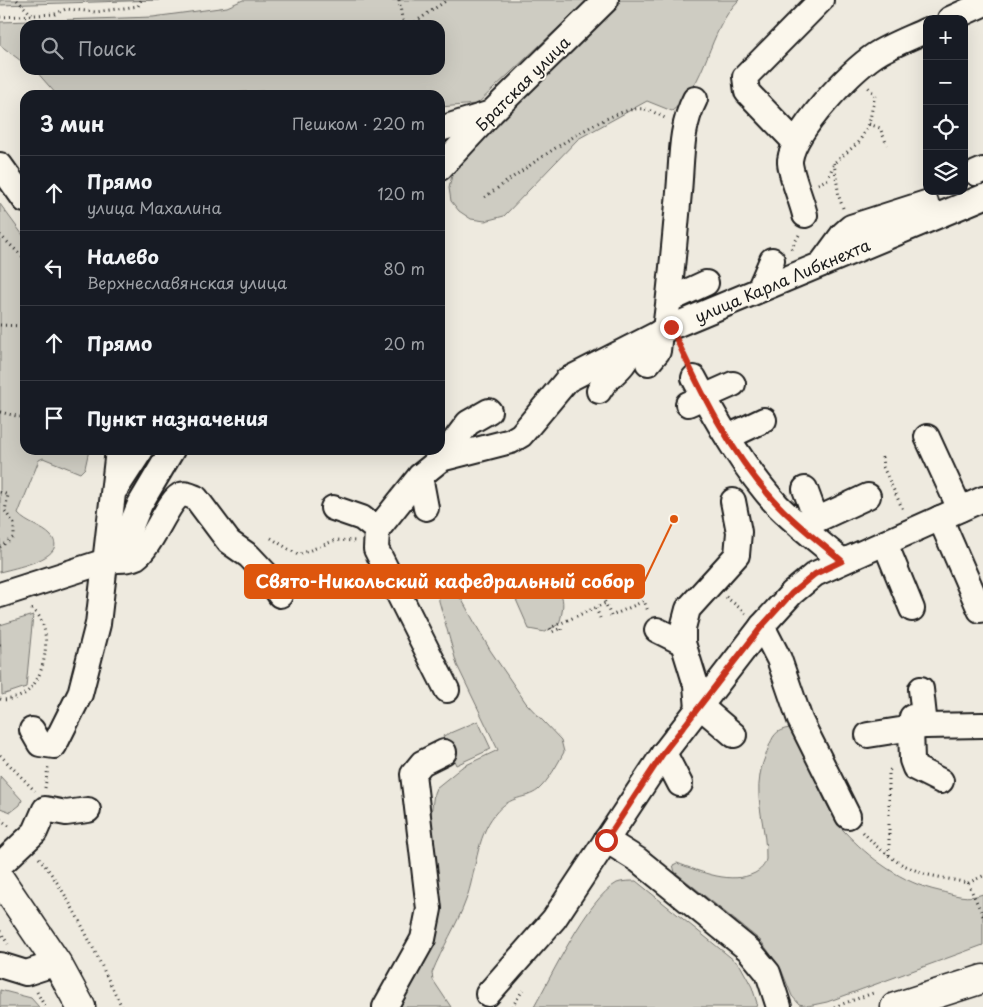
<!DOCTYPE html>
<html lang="ru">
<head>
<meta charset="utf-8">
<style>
  :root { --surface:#171b24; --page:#20242c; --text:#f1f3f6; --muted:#9ea1a6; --line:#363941 }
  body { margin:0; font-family:"Playpen Sans",sans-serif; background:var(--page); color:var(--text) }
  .controls { position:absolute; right:15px; top:15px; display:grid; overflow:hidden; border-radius:10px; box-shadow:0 5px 20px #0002 }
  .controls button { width:45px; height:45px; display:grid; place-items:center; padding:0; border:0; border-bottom:1px solid var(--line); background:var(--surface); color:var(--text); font:25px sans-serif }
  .stop { position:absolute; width:15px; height:15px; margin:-11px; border:4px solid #c8321e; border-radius:50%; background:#fff }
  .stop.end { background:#c8321e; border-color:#fff; box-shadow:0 1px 5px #0008 }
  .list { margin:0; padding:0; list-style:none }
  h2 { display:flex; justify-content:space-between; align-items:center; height:65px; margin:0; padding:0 20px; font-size:21px }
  h2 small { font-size:16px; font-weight:400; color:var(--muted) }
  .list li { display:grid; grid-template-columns:32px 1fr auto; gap:15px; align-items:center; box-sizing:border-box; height:75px; padding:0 20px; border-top:1px solid var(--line) }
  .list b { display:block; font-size:19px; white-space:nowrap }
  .list p { margin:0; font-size:16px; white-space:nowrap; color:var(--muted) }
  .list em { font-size:16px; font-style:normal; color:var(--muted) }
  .icon { flex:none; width:28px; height:28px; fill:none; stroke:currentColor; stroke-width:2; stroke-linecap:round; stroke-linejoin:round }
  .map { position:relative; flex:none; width:983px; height:1007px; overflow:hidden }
  .search { position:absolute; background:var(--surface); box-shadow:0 5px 20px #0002; left:20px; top:20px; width:425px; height:55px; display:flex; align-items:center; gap:12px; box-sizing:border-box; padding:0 18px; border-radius:15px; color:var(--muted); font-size:19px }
  .panel { position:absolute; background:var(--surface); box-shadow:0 5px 20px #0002; left:20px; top:90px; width:425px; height:365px; border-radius:15px }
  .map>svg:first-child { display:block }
  .green { fill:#ceccc2; stroke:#75746f }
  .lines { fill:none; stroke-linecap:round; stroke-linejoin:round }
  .minor-casing { stroke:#1c1c1c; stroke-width:28 }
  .major-casing { stroke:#1c1c1c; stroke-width:31 }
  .path { stroke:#1c1c1c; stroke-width:3; stroke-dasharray:1 4; stroke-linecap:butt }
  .minor { stroke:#fbf7ec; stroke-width:24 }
  .major { stroke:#fbf7ec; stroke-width:28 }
  .route { stroke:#c8321e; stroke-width:6 }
  .labels { text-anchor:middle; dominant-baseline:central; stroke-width:4; stroke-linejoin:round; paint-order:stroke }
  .street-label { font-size:16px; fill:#1c1c1c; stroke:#fbf7ec }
  .leader { fill:none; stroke:#de560d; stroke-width:2 }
  .callout-dot { fill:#de560d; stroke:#fbf7ec; stroke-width:2 }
  .callout { fill:#de560d; stroke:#de560d; stroke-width:2 }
  .callout-label { font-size:18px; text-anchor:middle; font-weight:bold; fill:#fff }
</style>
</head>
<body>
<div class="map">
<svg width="983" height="1007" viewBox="0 0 983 1007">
  <rect width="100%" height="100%" fill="#eeeadf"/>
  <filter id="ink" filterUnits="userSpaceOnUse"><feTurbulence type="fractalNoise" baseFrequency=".02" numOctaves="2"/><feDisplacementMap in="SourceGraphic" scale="10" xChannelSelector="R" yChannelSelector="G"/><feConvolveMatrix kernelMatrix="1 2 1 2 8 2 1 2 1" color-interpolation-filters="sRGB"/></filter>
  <g filter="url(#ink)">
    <g class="green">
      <polygon points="0,0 159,0 0,5"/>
      <polygon points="243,0 588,0 477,104 440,107 440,95 287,95 265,91 191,95 57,95 35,70 440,70 440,25 25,25 25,64 0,45 0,22 153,17 227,7"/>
      <path d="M618 0H739C707 31 708 85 672 111L647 101 578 139 504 216 485 221 471 219 459 211 451 201 449 188 453 171 496 119 569 41Z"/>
      <path d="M0 204 25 238V450H89L85 468 80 473 43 458 39 460 18 514C27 524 43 527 51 536 70 558 13 568 0 572Z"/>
      <path d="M539 571C561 589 568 595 559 624L545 632 529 629 514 595Z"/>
      <path d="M446 586 462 600 490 650 526 703 561 740 564 752C557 765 549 780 538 790 525 800 511 794 495 814 476 837 476 873 466 900 457 925 442 948 432 973L433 980 451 1007H393L440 906 431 815 434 793 436 788 462 767 498 750 457 665 439 601 438 590Z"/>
      <polygon points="33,615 26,687 2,695 0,625"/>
      <polygon points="478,721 491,749 456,765 443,736"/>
      <path d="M790 728 795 732C808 760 824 808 844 831 869 858 902 883 939 891 955 895 967 900 983 894V945L827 1002 808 1006 799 1004 792 996 781 969 761 941 675 872 673 865 677 863C701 872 731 885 755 873 760 870 765 866 766 859 767 831 755 803 760 775 761 766 765 758 768 749 773 736 775 730 790 728Z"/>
      <polygon points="0,776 22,800 20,805 11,812 0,808"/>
      <path d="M636 881 740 965 752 987 757 1003 756 1007H534C551 977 588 898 617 883 622 881 630 881 636 881Z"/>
      <polygon points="0,990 31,998 39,1007 0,1007"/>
    </g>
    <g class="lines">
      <defs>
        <g id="minor">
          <polyline points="950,19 983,4"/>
          <polyline points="440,129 488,114"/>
          <polyline points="795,142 747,92 745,77 821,0"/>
          <polyline points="0,165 25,200"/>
          <polyline points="440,168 492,112 606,0"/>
          <polyline points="976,173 983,170"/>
          <path d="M805 215C802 201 789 171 790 160 794 130 850 72 875 55 891 45 910 38 927 30"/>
          <polyline points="821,264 843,234 851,227 926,203"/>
          <polyline points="759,290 772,260"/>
          <polyline points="669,300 706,283"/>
          <path d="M665 329C671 284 675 238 679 192 682 160 680 128 695 99"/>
          <polyline points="648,363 658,351 660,332"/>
          <path d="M694 378C717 422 744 469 778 506 798 526 821 543 842 561"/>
          <path d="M599 391C609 372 623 373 631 348"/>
          <polyline points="688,404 733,384"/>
          <polyline points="728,437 764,420"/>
          <polyline points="927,437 960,509"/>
          <polyline points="441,459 468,423 489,411"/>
          <polyline points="420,476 426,508"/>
          <polyline points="117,487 141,450"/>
          <polyline points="805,489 816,519"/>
          <polyline points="333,508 362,518 377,530"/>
          <polyline points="940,518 980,610"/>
          <polyline points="801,527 868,496"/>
          <polyline points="885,543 912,609"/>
          <path d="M117 560C123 560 130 560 136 557 152 546 169 498 181 495 186 493 191 496 196 498L229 542 249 556 265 573 280 595"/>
          <polyline points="0,595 103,562 117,560 140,504 172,450"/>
          <polyline points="762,626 779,659 800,720 848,816"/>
          <polyline points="657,630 683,643"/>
          <polyline points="447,690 376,549 377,530 420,476 441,459 511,441 521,435 567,380 671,327 983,197"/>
          <polyline points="700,706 734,735"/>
          <polyline points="698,709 696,685 683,643 683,628 688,609 737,555 739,532 733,501"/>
          <polyline points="912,717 916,717 925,726 921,689"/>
          <polyline points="911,728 912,760 915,768 941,781"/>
          <polyline points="32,730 40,744 54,746 80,694 98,624 118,450"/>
          <polyline points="868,735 925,726 983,725"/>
          <polyline points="664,753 680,784"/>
          <polyline points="606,840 638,860 749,950 768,973 779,1007"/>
          <polyline points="0,865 35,832 45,809 66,813 88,810"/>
          <polyline points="0,965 26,973 57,963"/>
          <polyline points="488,994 554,919 664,753 762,626 792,593 815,574 983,499"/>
          <polyline points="385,1007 423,939 429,909 413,774 422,763 444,752"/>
        </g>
        <g id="major">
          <polyline points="0,879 57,963 81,1007"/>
          <polyline points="895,1007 983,979"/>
        </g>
      </defs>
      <use href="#minor" class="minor-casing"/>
      <use href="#major" class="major-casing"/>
      <g class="path">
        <polyline points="17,0 32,15"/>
        <polyline points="399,0 402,18 405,25"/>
        <polyline points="0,17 55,14 66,9 96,12 138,6 141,0"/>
        <polyline points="411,25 447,0"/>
        <polyline points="869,124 880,128 887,145"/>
        <polyline points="834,163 839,197 843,208"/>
        <polyline points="818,184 828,179 834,163 859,142 869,124 875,95 868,87"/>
        <path d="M485 197C514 177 611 103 644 109 651 110 659 115 665 118"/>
        <polyline points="0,235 25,259"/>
        <polyline points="791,249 799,235"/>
        <polyline points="0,325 25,326"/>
        <polyline points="0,412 25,418"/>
        <polyline points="882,457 883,467 904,512"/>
        <polyline points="0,492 8,495 5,511 14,524 14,537 0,547"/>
        <polyline points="271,538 298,555 336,540 356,541"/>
        <polyline points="584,568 584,570 577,572 577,574 591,570 611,616 644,601 648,611"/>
        <polyline points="726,597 746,613"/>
        <polyline points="596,608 600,618"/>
        <polyline points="561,630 561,628 552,632 550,628 606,603"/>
        <polyline points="0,645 1,645"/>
        <path d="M0 699C5 701 9 699 15 698 43 692 53 640 40 618 38 614 33 610 29 607"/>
        <polyline points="0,755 35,791"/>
        <polyline points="45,788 48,767"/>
        <polyline points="0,819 9,826"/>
        <polyline points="863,832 875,845 899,863 924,874 968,883 983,876"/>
        <polyline points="889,855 889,771 892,768"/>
        <path d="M39 858C75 902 96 957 122 1007"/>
        <polyline points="968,883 983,916"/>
        <polyline points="0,931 8,944"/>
        <polyline points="37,992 45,1007"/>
        <polyline points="512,1007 523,990"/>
        <polyline points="834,1007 876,992"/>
      </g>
      <use href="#minor" class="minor"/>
      <use href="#major" class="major"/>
    </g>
  </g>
  <g class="lines" filter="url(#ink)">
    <path class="route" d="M606 840 664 752 762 626 792 593 815 574 842 561C821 543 798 526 779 506 731 456 699 389 671 327"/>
  </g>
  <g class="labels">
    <g class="street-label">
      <text transform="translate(522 83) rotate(-45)">Братская улица</text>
      <text transform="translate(782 280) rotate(-23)">улица Карла Либкнехта</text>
    </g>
  </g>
  <path class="leader" d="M674 519L644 582"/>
  <circle class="callout-dot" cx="674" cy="519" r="5"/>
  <rect class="callout" x="245" y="565" width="399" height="33" rx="5"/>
  <g class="callout-label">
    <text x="445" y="588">Свято-Никольский кафедральный собор</text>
  </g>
</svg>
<div class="controls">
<button>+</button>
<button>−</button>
<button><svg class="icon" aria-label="locate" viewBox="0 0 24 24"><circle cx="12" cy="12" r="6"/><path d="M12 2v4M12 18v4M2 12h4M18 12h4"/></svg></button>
<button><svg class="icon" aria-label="layers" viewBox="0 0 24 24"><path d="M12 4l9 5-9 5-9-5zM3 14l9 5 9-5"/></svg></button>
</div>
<div class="stop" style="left:606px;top:840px"></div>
<div class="stop end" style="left:671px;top:327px"></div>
<div class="search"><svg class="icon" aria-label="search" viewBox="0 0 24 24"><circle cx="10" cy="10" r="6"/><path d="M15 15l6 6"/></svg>Поиск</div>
<section class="panel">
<h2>3 мин<small>Пешком · 220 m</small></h2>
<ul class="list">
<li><svg class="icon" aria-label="ahead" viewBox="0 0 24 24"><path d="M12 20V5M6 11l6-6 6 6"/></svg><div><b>Прямо</b><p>улица Махалина</p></div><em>120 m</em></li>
<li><svg class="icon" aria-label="left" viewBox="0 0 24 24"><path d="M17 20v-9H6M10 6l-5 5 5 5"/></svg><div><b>Налево</b><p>Верхнеславянская улица</p></div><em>80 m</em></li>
<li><svg class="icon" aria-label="ahead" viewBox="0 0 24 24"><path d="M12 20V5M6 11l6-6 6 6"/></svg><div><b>Прямо</b></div><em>20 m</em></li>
<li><svg class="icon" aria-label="arrive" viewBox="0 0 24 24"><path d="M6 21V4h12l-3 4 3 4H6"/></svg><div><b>Пункт назначения</b></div></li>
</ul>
</section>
</div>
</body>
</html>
